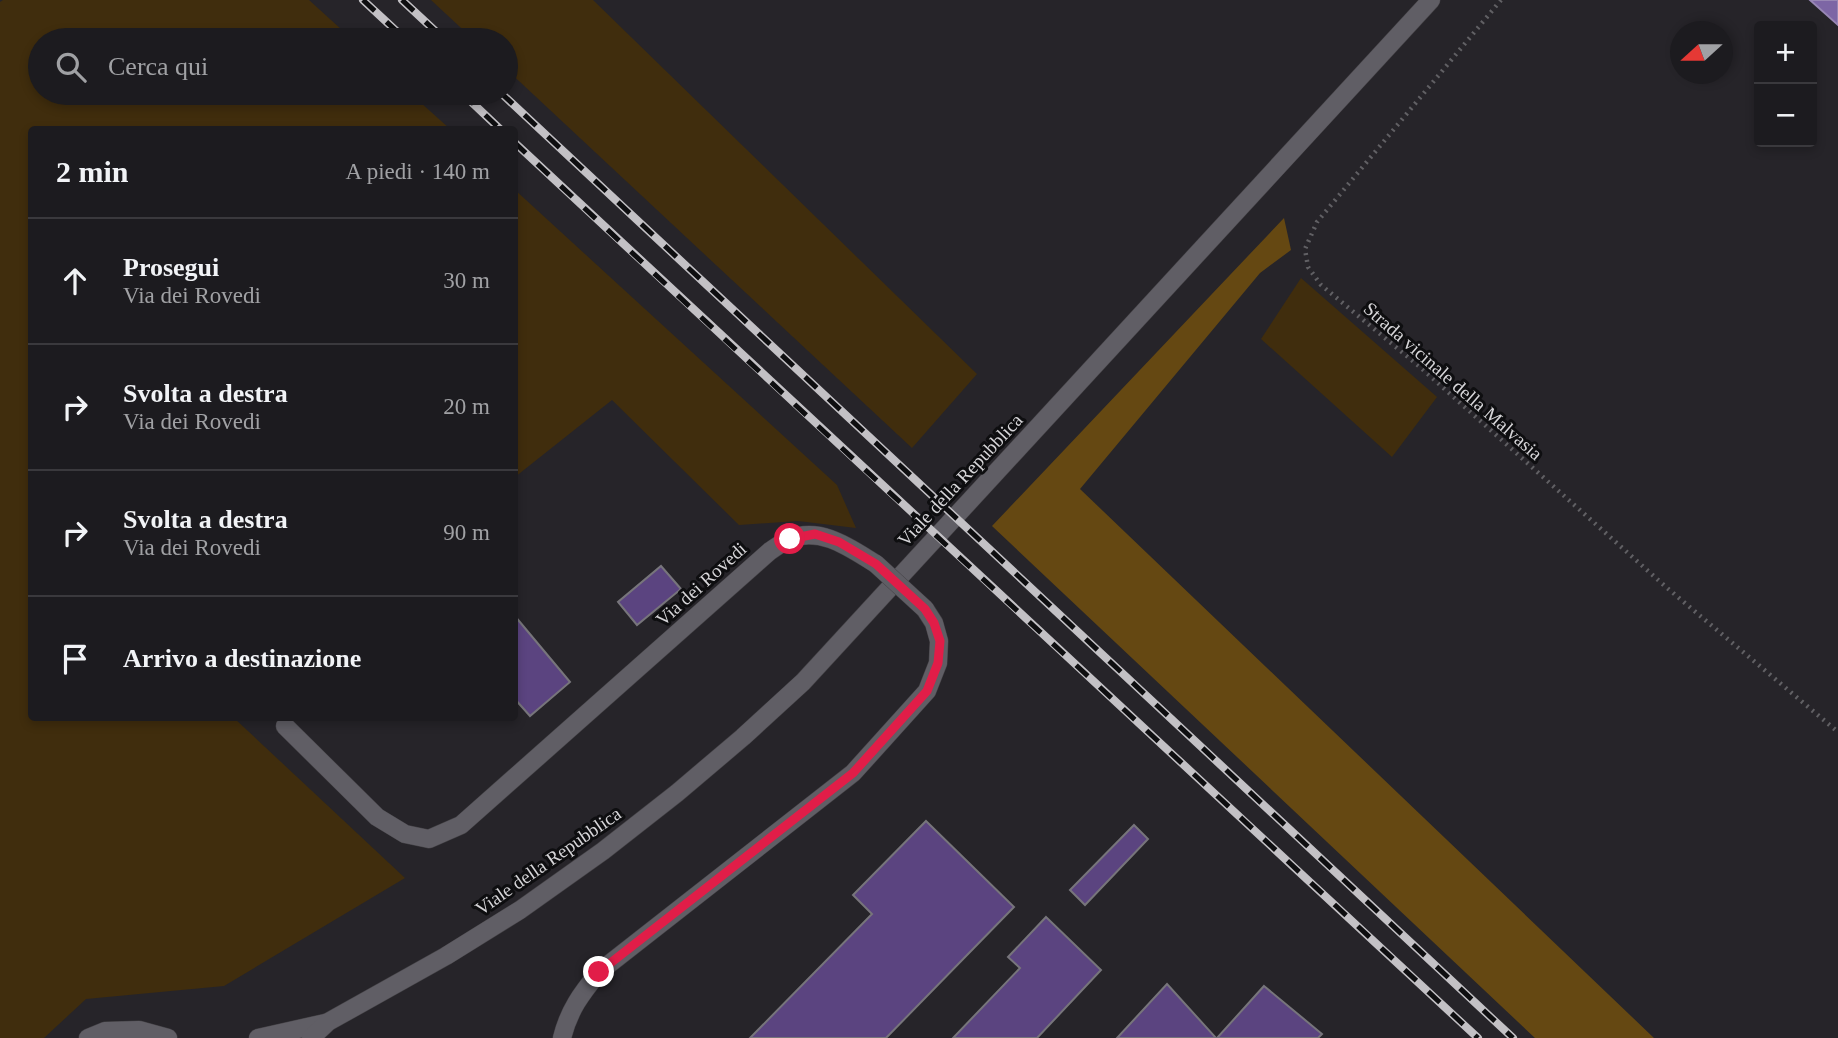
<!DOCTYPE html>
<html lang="it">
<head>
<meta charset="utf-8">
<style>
  :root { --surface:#1c1b1f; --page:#252428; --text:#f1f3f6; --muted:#a0a1a4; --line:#3a393d }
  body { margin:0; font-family:Georgia,serif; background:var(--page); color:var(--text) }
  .controls { position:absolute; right:21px; top:21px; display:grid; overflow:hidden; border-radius:7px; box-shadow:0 4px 10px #0003 }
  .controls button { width:63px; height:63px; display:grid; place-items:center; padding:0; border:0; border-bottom:2px solid var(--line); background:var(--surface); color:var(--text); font:35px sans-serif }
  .compass { position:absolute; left:1670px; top:21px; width:63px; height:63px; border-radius:50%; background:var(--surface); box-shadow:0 4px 10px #0003; rotate:249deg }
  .stop { position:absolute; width:21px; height:21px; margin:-16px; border:5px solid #e11d48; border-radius:50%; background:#fff }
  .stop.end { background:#e11d48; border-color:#fff; box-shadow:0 2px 7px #0008 }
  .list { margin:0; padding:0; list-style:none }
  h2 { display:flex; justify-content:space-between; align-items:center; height:91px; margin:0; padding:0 28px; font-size:30px }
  h2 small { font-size:23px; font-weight:400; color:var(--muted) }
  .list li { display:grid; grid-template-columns:46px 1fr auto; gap:21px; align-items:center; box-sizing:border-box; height:126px; padding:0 28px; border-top:2px solid var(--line) }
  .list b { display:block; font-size:26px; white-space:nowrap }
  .list p { margin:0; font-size:23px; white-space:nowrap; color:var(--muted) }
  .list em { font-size:23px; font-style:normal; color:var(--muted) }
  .icon { flex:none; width:38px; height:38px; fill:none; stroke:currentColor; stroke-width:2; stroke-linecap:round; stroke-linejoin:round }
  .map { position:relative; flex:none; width:1838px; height:1038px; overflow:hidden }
  .search { position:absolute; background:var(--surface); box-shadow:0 4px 10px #0003; left:28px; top:28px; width:490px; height:77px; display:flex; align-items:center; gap:18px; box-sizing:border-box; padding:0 24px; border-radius:38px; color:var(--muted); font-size:26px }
  .panel { position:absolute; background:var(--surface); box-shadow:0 4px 10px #0003; left:28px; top:126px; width:490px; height:595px; border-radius:7px }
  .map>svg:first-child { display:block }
  .green { fill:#402d0d }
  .forest { fill:#654812 }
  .water { fill:#7d66a5; stroke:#9887b4; stroke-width:2 }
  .building { fill:#5b4480; stroke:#77757b; stroke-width:2 }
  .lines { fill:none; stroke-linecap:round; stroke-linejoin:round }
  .minor-casing { stroke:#434145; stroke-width:19 }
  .path { stroke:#616064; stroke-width:4.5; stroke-dasharray:2 5; stroke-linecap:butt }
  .minor { stroke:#605e65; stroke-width:18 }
  .rail-casing { stroke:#c3c1c5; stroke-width:8 }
  .rail { stroke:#0e0e10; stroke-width:5; stroke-dasharray:16; stroke-linecap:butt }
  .minor-bridge-casing { stroke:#434145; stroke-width:19; stroke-linecap:butt }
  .minor-bridge { stroke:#605e65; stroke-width:18 }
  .route { stroke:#e11d48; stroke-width:9 }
  .labels { text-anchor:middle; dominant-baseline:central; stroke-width:6; stroke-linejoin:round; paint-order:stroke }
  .street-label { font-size:19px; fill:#d6d5d8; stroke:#0e0e10 }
</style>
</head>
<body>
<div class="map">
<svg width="1838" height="1038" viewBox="0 0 1838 1038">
  <rect width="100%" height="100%" fill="#262429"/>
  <g class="green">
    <polygon points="3,0 309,0 353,40 40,40 40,93 410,93 450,129 32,130 32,718 234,718 405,878 224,986 86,999 44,1038 0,1038 0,2"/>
    <polygon points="431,0 593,0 977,374 912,448 506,69 506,40 474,40"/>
    <polygon points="514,189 837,485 856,528 798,521 739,525 612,400 515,477"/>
    <polygon points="1301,278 1437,397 1392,457 1261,339"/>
  </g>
  <polygon class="forest" points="1284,218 1291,250 1260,273 1080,489 1654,1038 1535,1038 992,526"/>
  <polygon class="water" points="1810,0 1838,0 1838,25"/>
  <g class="building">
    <polygon points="661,566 681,589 637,625 618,602"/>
    <polygon points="514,615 570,682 530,716 514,698"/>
    <polygon points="926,821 1014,907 886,1038 750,1038 872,914 853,895"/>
    <polygon points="1134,825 1148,839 1085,905 1070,890"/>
    <polygon points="1046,917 1101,970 1037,1038 953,1038 1020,968 1008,957"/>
    <polygon points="1167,984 1216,1038 1117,1038"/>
    <polygon points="1264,986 1322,1034 1318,1038 1217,1038"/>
  </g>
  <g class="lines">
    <defs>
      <g id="minor">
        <path d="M285 726 377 817 405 834 429 839 461 825 770 551C776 547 783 542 789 539 821 526 850 548 876 564"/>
        <polyline points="88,1038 105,1031 139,1030 168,1038"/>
        <polyline points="258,1038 325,1023"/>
        <polyline points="311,1038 328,1022 446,956 520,910 603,851 677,793 743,737 803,682 1431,0"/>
        <path d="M562 1038C569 1010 581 994 599 972L853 773 927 691 938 663 939 641 934 623 925 609"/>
      </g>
    </defs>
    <use href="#minor" class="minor-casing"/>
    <polyline class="path" points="1501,0 1317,222 1305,249 1308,267 1321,285 1420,367 1666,587 1838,732"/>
    <use href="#minor" class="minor"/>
    <defs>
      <g id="rail">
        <polyline points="363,0 406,40"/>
        <polyline points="402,0 445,40"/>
        <polyline points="462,93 501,130"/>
        <polyline points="501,93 1513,1038"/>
        <path d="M514 142C834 443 1157 739 1478 1038"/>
      </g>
    </defs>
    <use href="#rail" class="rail-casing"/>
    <use href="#rail" class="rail"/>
    <defs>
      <polyline id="minor-bridge" points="876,564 925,609"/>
    </defs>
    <use href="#minor-bridge" class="minor-bridge-casing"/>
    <use href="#minor-bridge" class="minor-bridge"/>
  </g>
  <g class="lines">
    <polyline class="route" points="599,972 853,773 927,691 938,663 940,641 934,623 925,609 876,564 839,542 815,534 790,539"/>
  </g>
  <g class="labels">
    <g class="street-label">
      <text transform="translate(1453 381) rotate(41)">Strada vicinale della Malvasia</text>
      <text transform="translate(960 480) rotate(-47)">Viale della Repubblica</text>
      <text transform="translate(701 584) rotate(-42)">Via dei Rovedi</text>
      <text transform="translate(548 861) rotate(-35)">Viale della Repubblica</text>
    </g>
  </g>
</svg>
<div class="controls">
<button>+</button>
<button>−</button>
</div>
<svg class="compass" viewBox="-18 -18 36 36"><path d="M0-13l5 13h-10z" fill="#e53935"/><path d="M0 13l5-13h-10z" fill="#a0a1a4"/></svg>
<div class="stop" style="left:790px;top:539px"></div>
<div class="stop end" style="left:599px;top:972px"></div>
<div class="search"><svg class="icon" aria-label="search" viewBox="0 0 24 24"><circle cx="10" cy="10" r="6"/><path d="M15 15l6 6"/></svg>Cerca qui</div>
<section class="panel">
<h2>2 min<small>A piedi · 140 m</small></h2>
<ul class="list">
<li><svg class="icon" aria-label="ahead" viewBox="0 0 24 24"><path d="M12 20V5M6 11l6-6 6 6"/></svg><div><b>Prosegui</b><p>Via dei Rovedi</p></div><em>30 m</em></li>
<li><svg class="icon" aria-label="right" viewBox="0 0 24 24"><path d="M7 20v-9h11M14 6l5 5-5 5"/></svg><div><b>Svolta a destra</b><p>Via dei Rovedi</p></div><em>20 m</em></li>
<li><svg class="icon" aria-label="right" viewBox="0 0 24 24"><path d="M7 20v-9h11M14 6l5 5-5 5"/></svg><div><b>Svolta a destra</b><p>Via dei Rovedi</p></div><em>90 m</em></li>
<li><svg class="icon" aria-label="arrive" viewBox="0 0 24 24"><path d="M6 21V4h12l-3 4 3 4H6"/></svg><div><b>Arrivo a destinazione</b></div></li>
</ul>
</section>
</div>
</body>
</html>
